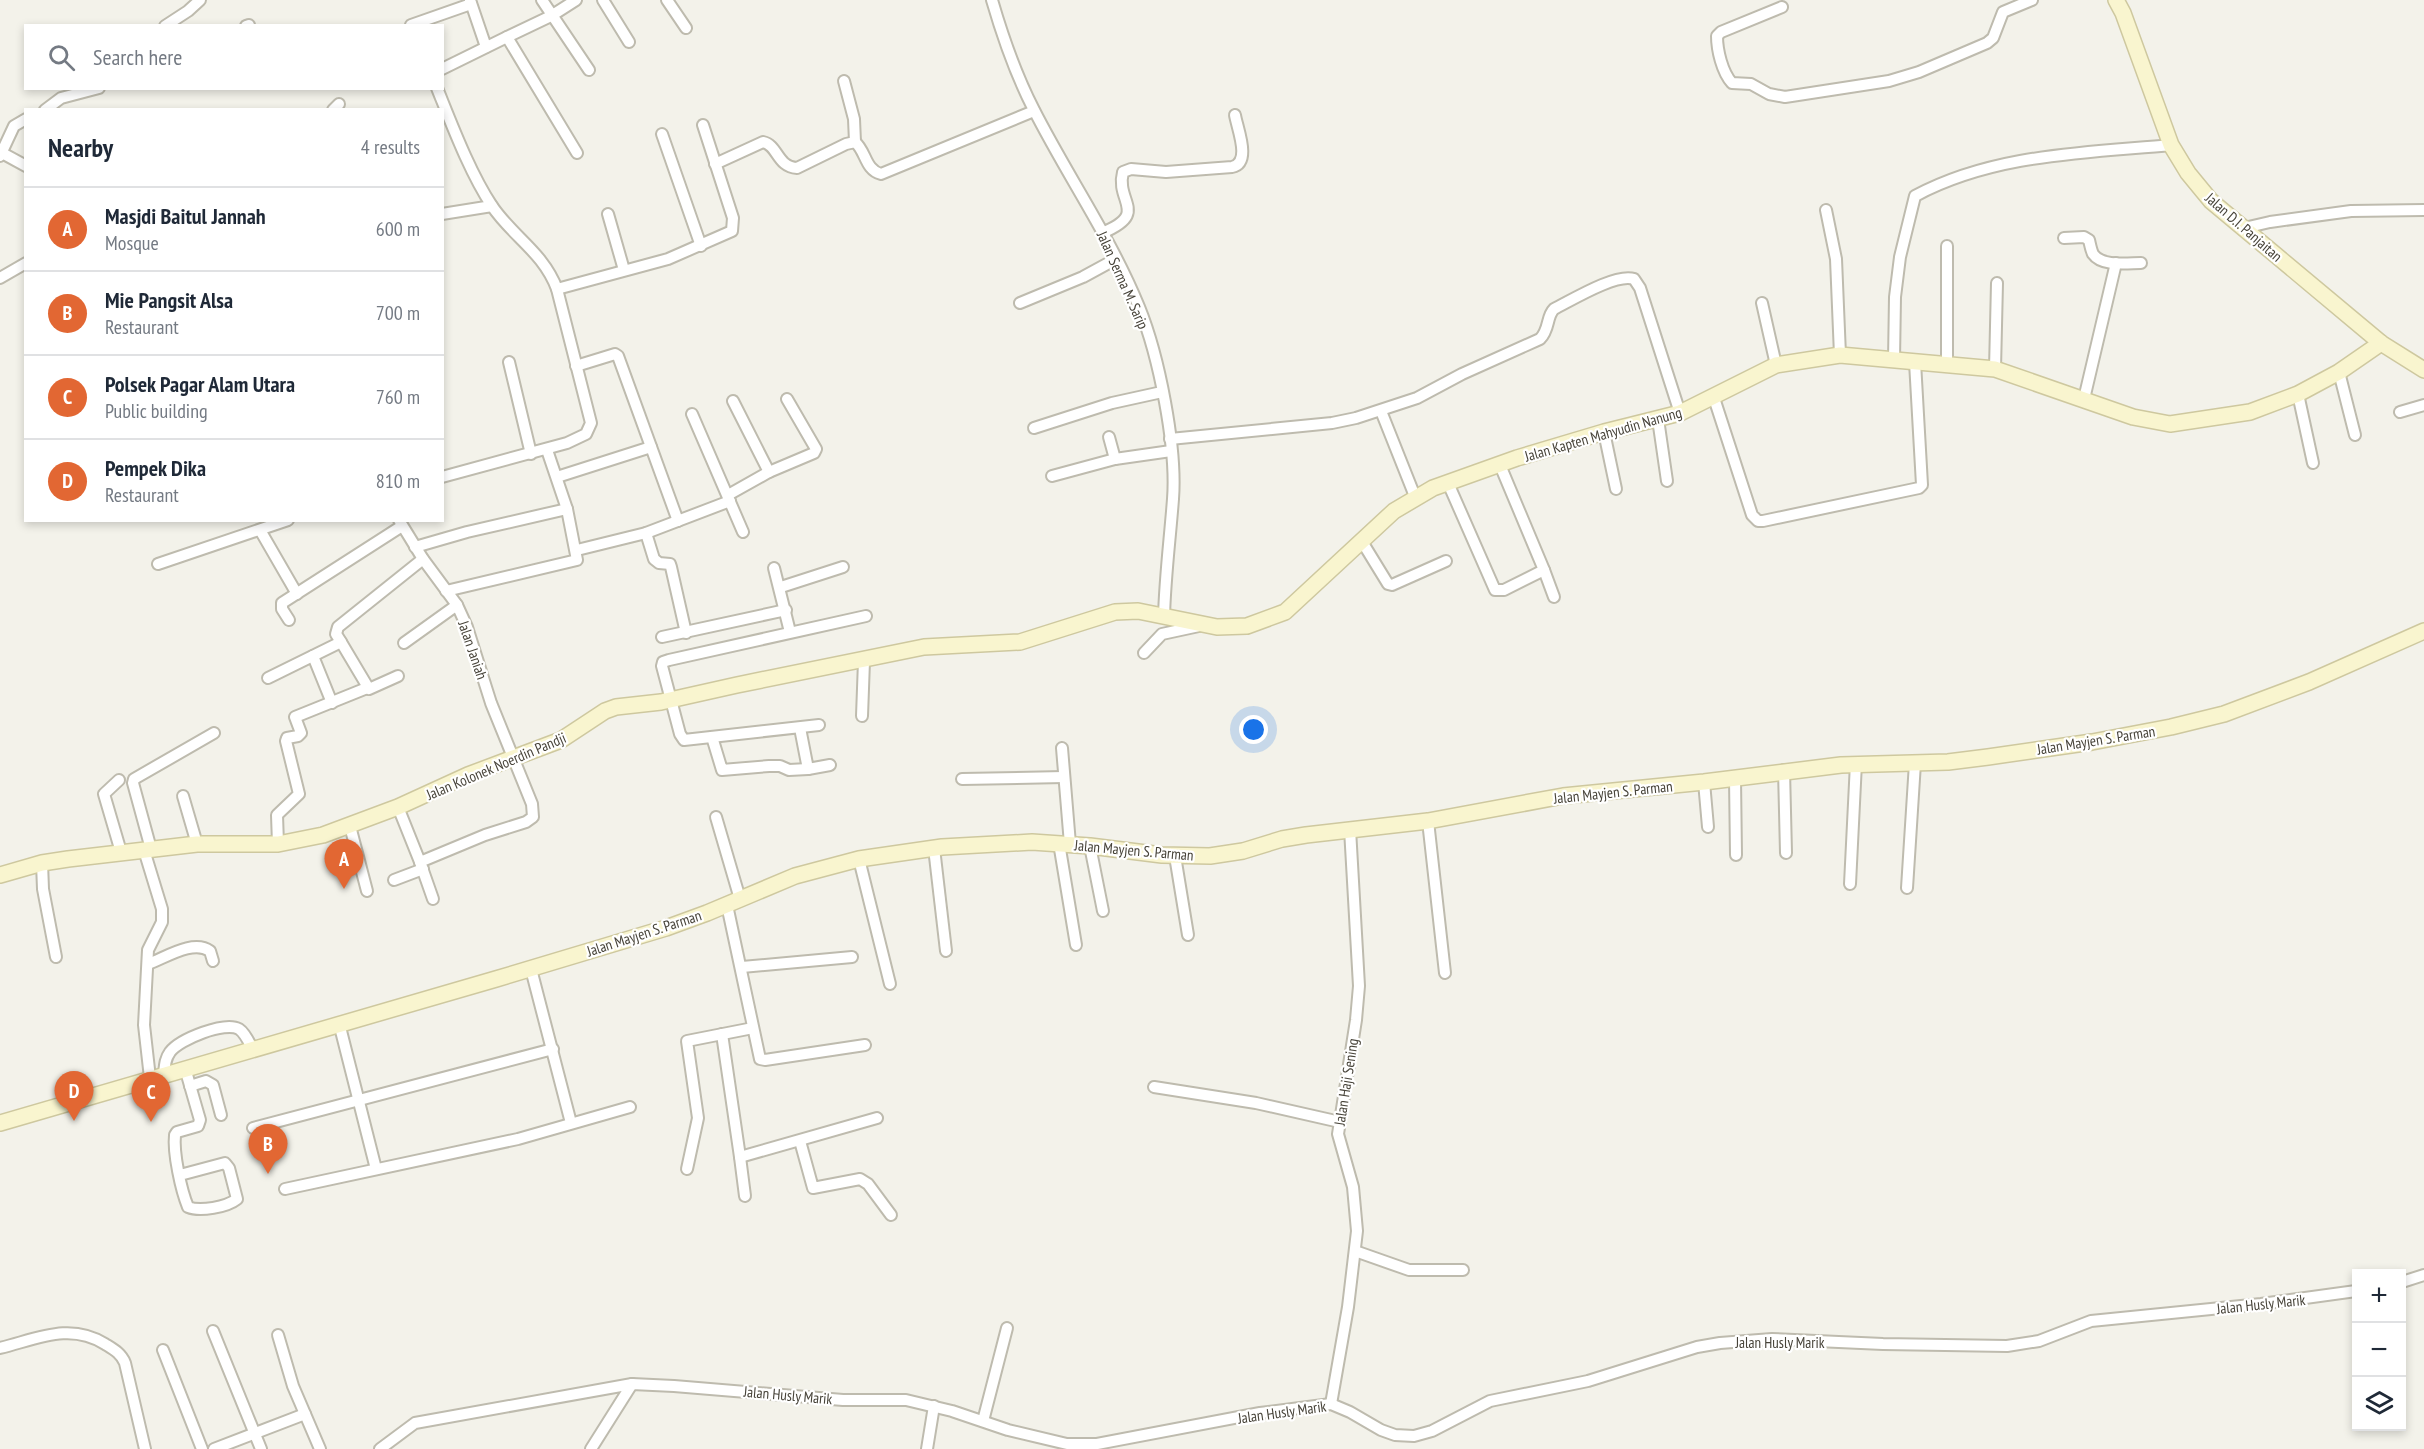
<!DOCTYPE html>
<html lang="en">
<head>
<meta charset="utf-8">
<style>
  :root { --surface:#fff; --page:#f2f2f3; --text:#1f2937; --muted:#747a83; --line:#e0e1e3; --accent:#e26733 }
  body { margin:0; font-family:"PT Sans Narrow",sans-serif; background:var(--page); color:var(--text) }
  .controls { position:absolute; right:18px; bottom:18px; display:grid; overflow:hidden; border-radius:0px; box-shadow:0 3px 9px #0003 }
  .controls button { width:54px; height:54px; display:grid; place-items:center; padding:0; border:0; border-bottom:2px solid var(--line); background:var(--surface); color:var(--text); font:30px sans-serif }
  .you { position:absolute; left:1254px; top:730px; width:21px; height:21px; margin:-15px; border:4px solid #fff; border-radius:50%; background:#1a73e8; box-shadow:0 0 0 9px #1a73e833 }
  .badge { display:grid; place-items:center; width:39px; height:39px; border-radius:50%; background:var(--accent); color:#fff; font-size:20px; font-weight:700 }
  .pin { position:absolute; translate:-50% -50px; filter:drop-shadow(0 2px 3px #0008) }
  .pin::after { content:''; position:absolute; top:32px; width:21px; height:18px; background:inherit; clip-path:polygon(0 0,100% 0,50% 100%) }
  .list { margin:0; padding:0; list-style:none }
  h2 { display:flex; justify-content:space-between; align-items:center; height:78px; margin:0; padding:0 24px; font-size:26px }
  h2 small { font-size:20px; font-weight:400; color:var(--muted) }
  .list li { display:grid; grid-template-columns:39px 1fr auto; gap:18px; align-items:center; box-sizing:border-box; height:84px; padding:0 24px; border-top:2px solid var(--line) }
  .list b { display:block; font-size:22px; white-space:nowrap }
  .list p { margin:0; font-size:20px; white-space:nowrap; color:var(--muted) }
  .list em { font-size:20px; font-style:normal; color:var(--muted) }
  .icon { flex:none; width:33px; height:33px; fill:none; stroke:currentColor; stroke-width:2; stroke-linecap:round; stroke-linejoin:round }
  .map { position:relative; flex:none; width:2424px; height:1449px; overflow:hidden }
  .search { position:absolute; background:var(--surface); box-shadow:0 3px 9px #0003; left:24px; top:24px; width:420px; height:66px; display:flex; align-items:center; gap:15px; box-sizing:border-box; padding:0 21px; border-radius:0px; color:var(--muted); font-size:22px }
  .panel { position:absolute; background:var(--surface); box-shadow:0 3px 9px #0003; left:24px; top:108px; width:420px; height:414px; border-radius:0px }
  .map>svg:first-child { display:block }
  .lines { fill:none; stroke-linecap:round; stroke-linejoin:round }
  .street-casing { stroke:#bebbae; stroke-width:14 }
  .secondary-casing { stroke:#cec89f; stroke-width:18 }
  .street { stroke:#fff; stroke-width:10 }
  .secondary { stroke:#f9f5cf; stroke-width:15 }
  .labels { text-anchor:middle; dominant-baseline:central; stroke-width:4.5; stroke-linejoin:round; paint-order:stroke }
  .street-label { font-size:15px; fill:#474339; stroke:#fff }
</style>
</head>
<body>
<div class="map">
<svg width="2424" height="1449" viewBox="0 0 2424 1449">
  <rect width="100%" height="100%" fill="#f3f2ea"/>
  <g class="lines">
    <defs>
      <g id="street">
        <polyline points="470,0 486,47"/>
        <polyline points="542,0 589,70"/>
        <polyline points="576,0 551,16 507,37 577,153"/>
        <polyline points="603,0 629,42"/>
        <polyline points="667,0 686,28"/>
        <path d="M992 0C1003 38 1016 75 1034 110 1068 177 1111 238 1139 307 1159 356 1177 447 1173 499 1170 539 1165 577 1164 617"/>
        <path d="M1782 7 1721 32 1717 36C1717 50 1722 72 1732 83L1751 84 1769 94 1785 97 1889 81 1919 72 1987 43 1993 38 2003 12 2032 0"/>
        <polyline points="411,25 471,4"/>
        <polyline points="165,26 188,11 200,0"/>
        <polyline points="246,26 249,25"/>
        <polyline points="442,69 507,37"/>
        <polyline points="844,81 854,119 855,142"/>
        <path d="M437 88C452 125 470 173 492 206 513 237 543 252 557 289L591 423 586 434 567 443 442 477"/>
        <polyline points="45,110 61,98 99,88"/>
        <polyline points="333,110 339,104"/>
        <polyline points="662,134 701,246"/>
        <polyline points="2,153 26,166"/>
        <polyline points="0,156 14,126 26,119"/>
        <path d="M715 164 763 142C778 145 777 167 797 168L846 144 855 142C866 151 865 170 881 174L1034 111"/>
        <polyline points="1826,210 1836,259 1840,355"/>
        <polyline points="442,214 492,206"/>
        <polyline points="608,214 624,270"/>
        <polyline points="2244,228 2270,222 2351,211 2424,210"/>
        <path d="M1102 233C1150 213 1115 202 1123 172L1131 169 1166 172 1232 167C1252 163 1237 128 1235 115"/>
        <path d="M2064 238 2084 237 2089 240C2090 244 2091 250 2093 254 2102 267 2128 263 2141 263"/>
        <polyline points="0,278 26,263"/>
        <polyline points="557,289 668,259 732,231 733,218 703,125"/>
        <polyline points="1020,303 1083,277 1116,259"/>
        <polyline points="1762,303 1776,365"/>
        <path d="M1894 360 1895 297 1900 257 1915 196C1993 154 2084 153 2171 145"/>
        <polyline points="509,362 531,454"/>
        <polyline points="1947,364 1947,246"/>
        <polyline points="576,366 615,354 618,356 678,521"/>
        <polyline points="1995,369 1997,283"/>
        <polyline points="2339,372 2355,435"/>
        <polyline points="2298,394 2313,463"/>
        <polyline points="1714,398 1752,515 1758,521 1763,521 1919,488 1922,485 1915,362"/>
        <polyline points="2084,399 2116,263"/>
        <polyline points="733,401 769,472"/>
        <polyline points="1381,411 1416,499"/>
        <polyline points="2400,412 2424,405"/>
        <polyline points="692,414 743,532"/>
        <polyline points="1658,419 1667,481"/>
        <polyline points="1034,428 1112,403 1162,392"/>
        <polyline points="1604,432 1616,489"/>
        <polyline points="1109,437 1115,459"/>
        <path d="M1170 439 1332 423 1356 418 1417 398 1462 374 1540 339C1550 329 1546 317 1554 309 1572 300 1616 273 1634 279L1640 288 1680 413"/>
        <polyline points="1052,476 1115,459 1171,451"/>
        <polyline points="557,477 651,447"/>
        <polyline points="1448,483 1495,590 1504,590 1544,570 1500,465"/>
        <polyline points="728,495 769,472 814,453 816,449 787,399"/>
        <polyline points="260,530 297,594"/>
        <polyline points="646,533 654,559 659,563 670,564 671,567 686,633"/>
        <polyline points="1361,540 1388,584 1392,585 1446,561"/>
        <polyline points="415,547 467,532 567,509"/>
        <polyline points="577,550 646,533 730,501"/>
        <polyline points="158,564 288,520"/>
        <polyline points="774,568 790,632"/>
        <polyline points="1544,570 1554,597"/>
        <polyline points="781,587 843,567"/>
        <polyline points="446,591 577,560 567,509 547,450"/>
        <polyline points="289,620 282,609 282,603 402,526"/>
        <polyline points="662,637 786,610"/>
        <polyline points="341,642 369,689 398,676"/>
        <polyline points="404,643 457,605"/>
        <polyline points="1144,653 1162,634 1199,626"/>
        <polyline points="313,656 332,703"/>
        <polyline points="268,678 341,642 336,634 338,627 423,559"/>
        <polyline points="862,716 864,661"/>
        <polyline points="819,725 684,740 680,734 662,666 663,662 669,660 866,616"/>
        <polyline points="800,728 808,769 830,765"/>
        <polyline points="712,737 722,770 769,766 780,766 789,770 808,769"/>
        <polyline points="1062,748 1070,844"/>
        <polyline points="1784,770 1786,853"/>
        <polyline points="962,779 1064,777"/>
        <polyline points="1735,779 1736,855"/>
        <polyline points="119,780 104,794 121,852"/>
        <polyline points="1704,782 1708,827"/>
        <polyline points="183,796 197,844"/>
        <polyline points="398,807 420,862 485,835 526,822 533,817 532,804 491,703 467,627 457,605 423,559 399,520"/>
        <polyline points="716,817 740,899"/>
        <polyline points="1428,821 1445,973"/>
        <polyline points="350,826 367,891"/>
        <polyline points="1059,843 1076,945"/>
        <polyline points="278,844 277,815 299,794 286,741 287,738 298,736 301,733 295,717 367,688"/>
        <polyline points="1090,846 1103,911"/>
        <polyline points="934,848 946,951"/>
        <polyline points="151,849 133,783 134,779 214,733"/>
        <polyline points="144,850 162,909 162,922 148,950 144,1025 150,1078"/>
        <polyline points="1175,856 1188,935"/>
        <polyline points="859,859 890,984"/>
        <polyline points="420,862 433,899"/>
        <polyline points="42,863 43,889 56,957"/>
        <polyline points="394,880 423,869"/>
        <polyline points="1850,884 1856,763"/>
        <polyline points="1907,888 1915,763"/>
        <polyline points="727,905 760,1059 765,1060 865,1045"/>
        <path d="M148 964C165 958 193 939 210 951L213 961"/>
        <polyline points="742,967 852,957"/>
        <polyline points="531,969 571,1123"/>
        <polyline points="339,1023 376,1169"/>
        <polyline points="722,1034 740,1157 877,1118"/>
        <path d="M164 1074C165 1065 165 1059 170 1052 180 1039 225 1021 239 1029 245 1033 249 1042 252 1048"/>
        <polyline points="190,1086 206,1081 213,1085 221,1115"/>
        <polyline points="1154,1087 1256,1103 1340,1122"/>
        <polyline points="253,1128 553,1049"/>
        <polyline points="800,1141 813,1188 860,1179 868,1184 891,1215"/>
        <polyline points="740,1157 745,1196"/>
        <polyline points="687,1169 698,1118 687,1041 753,1028"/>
        <path d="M180 1175 225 1163 229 1168 237 1199C227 1207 200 1212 188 1207 181 1190 173 1153 175 1135L177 1132 198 1126 200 1120 185 1068"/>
        <polyline points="285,1189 518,1139 630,1107"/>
        <polyline points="1355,1251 1409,1270 1463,1270"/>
        <polyline points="2402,1282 2424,1275"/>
        <polyline points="213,1331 261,1449"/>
        <polyline points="278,1335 293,1386 305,1414"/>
        <path d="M0 1348C37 1339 70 1322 105 1344 113 1349 121 1353 125 1363L145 1449"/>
        <polyline points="163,1350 202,1449"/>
        <polyline points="1331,1404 1348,1307 1357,1231 1353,1187 1338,1134 1356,1020 1359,986 1350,829"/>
        <polyline points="983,1421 1007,1328"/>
        <polyline points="214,1449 305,1414 320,1449"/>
        <polyline points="380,1449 415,1423 632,1384 674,1386 843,1400 906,1400 952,1411 1008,1430 1067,1444 1097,1444 1260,1413 1331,1404 1350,1412 1381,1430 1395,1435 1414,1436 1432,1431 1490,1401 1588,1381 1697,1347 1720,1343 1772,1339 1883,1344 2007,1346 2039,1341 2091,1321 2261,1304 2356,1291"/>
        <polyline points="591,1449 632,1384"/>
        <polyline points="927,1449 934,1406"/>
      </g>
      <g id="secondary">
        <polyline points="2116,0 2123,13 2171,145 2188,173 2211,201 2381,343 2424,370"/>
        <polyline points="0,875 42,863 68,859 197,844 278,844 323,835 398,807 468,775 561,740 605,711 616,707 661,702 737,685 924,647 1020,642 1115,612 1138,611 1217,627 1247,626 1285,612 1394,511 1433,488 1517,458 1604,432 1680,413 1776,365 1840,355 1995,369 2133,417 2170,424 2250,412 2298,394 2339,372 2381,343"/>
        <polyline points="0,1123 496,979 666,928 707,913 795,876 859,859 942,847 1032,842 1090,846 1162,855 1210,856 1243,851 1282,839 1306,835 1428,821 1563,796 1704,782 1841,765 1948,762 1988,757 2092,742 2171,727 2224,714 2309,682 2424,631"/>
      </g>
    </defs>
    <use href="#street" class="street-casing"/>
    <use href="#secondary" class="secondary-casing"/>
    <use href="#street" class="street"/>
    <use href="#secondary" class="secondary"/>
  </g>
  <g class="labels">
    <g class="street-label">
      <text transform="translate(2244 227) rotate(41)">Jalan D.I. Panjaitan</text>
      <text transform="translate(1123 280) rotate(66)">Jalan Serma M. Sarip</text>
      <text transform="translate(1603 434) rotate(-16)">Jalan Kapten Mahyudin Nanung</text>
      <text transform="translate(473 650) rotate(71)">Jalan Janiah</text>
      <text transform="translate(2096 740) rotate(-9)">Jalan Mayjen S. Parman</text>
      <text transform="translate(496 766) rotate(-23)">Jalan Kolonek Noerdin Pandji</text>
      <text transform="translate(1613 792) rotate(-6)">Jalan Mayjen S. Parman</text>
      <text transform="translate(1134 850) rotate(5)">Jalan Mayjen S. Parman</text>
      <text transform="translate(644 933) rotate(-18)">Jalan Mayjen S. Parman</text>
      <text transform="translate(1346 1082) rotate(-81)">Jalan Haji Sening</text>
      <text transform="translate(2261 1304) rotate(-6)">Jalan Husly Marik</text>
      <text x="1780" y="1342">Jalan Husly Marik</text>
      <text transform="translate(788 1395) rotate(5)">Jalan Husly Marik</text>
      <text transform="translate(1282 1412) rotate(-8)">Jalan Husly Marik</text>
    </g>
  </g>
</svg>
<div class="controls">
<button>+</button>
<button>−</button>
<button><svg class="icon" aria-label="layers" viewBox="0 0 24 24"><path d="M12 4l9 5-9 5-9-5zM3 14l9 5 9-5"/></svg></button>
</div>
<div class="you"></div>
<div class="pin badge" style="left:344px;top:889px">A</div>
<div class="pin badge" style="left:268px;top:1174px">B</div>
<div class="pin badge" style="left:151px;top:1122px">C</div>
<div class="pin badge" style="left:74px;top:1121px">D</div>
<div class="search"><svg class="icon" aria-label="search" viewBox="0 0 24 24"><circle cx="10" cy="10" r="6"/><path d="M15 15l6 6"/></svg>Search here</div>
<section class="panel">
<h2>Nearby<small>4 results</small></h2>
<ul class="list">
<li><span class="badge">A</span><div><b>Masjdi Baitul Jannah</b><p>Mosque</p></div><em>600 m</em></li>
<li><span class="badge">B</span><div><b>Mie Pangsit Alsa</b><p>Restaurant</p></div><em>700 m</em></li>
<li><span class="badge">C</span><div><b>Polsek Pagar Alam Utara</b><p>Public building</p></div><em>760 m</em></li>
<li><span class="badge">D</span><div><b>Pempek Dika</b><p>Restaurant</p></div><em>810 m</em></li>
</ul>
</section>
</div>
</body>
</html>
